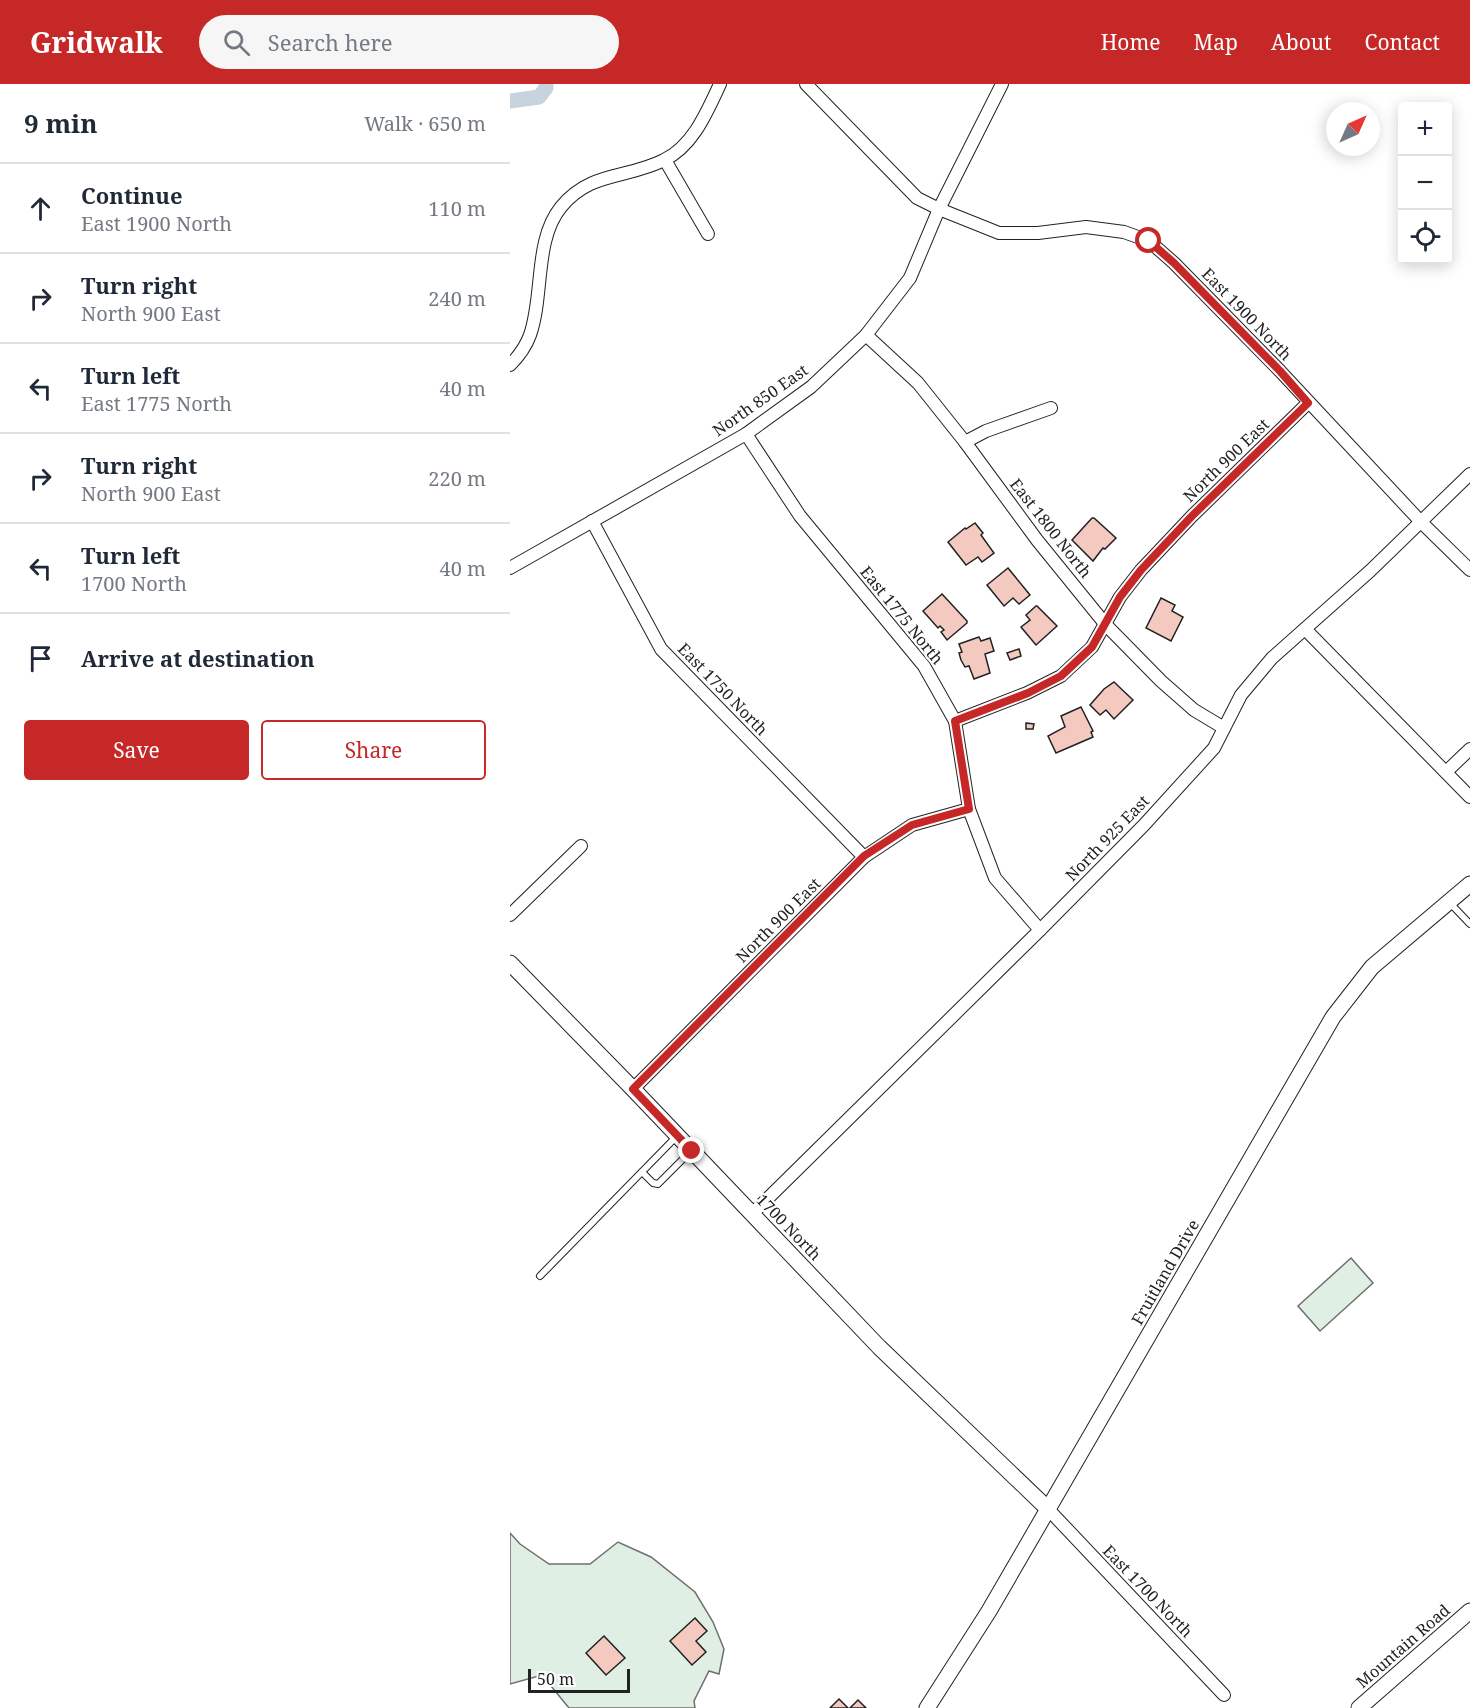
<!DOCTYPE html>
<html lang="en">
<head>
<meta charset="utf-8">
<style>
  :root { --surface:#fff; --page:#f6f6f7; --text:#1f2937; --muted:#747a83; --line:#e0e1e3; --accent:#c62828 }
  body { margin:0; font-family:"Noto Serif",serif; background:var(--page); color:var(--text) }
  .controls { position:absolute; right:18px; top:18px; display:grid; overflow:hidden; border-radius:6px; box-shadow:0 3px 15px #0003 }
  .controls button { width:54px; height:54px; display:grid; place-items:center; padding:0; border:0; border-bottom:2px solid var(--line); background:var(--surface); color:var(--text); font:30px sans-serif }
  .compass { position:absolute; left:816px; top:18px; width:54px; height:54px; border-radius:50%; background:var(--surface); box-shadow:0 3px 15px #0003; rotate:45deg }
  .scale { position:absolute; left:18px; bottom:15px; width:102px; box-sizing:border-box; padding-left:6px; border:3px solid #222; border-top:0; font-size:16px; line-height:21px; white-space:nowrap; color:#222; -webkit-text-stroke:4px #fff; paint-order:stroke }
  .stop { position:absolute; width:18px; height:18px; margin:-14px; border:4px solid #c62828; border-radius:50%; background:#fff }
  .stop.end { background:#c62828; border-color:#fff; box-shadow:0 2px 6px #0008 }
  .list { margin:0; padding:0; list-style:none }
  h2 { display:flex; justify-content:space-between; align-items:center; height:78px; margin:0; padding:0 24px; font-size:26px }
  h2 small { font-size:20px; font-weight:400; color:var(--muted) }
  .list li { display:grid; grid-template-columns:39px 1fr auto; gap:18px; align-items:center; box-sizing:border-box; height:90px; padding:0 24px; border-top:2px solid var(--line) }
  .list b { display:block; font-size:22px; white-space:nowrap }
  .list p { margin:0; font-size:20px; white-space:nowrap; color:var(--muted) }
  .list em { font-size:20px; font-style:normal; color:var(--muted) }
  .actions { display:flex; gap:12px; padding:18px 24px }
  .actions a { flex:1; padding:14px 0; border:2px solid var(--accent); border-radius:6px; text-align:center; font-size:21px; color:var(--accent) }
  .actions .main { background:var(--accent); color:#fff }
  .icon { flex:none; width:33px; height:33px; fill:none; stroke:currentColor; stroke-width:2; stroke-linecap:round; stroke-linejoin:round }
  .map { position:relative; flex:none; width:960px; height:1624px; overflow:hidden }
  header { display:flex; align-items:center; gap:36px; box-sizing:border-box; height:84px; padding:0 30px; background:var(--accent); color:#fff }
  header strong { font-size:28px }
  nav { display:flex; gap:33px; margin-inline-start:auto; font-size:21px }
  .search { width:420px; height:54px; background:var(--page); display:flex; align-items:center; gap:15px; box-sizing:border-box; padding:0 21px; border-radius:33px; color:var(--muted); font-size:22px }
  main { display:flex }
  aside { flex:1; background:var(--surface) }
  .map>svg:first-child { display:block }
  .green { fill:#e0efe3; stroke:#6f6f6f; stroke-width:1.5 }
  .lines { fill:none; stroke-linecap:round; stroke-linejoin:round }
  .canal { stroke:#c7d3dd; stroke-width:15 }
  .building { fill:#f3c9c0; stroke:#222; stroke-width:1.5 }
  .service-casing { stroke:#222; stroke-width:8 }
  .minor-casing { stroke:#222; stroke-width:14 }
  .tertiary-casing { stroke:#222; stroke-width:17 }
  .service { stroke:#fff; stroke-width:6 }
  .minor { stroke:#fff; stroke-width:12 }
  .tertiary { stroke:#fff; stroke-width:15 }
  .route { stroke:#c62828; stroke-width:8 }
  .labels { text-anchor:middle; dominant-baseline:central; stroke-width:4.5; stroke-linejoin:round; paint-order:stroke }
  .street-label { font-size:16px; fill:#222; stroke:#fff }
</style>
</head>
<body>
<header>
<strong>Gridwalk</strong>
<div class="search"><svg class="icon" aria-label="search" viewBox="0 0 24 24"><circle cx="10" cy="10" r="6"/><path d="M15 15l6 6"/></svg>Search here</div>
<nav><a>Home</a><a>Map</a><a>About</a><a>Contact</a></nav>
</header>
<main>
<aside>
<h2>9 min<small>Walk · 650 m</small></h2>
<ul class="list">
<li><svg class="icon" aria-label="ahead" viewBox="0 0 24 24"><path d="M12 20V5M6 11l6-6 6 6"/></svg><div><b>Continue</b><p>East 1900 North</p></div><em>110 m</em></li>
<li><svg class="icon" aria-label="right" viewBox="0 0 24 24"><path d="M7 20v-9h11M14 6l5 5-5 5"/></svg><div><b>Turn right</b><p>North 900 East</p></div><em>240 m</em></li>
<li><svg class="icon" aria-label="left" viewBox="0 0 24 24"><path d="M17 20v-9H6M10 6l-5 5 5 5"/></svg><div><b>Turn left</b><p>East 1775 North</p></div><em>40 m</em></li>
<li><svg class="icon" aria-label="right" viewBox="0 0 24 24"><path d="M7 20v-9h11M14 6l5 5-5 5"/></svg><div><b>Turn right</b><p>North 900 East</p></div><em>220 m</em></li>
<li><svg class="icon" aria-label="left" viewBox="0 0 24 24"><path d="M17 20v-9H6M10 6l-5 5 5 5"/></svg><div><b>Turn left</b><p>1700 North</p></div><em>40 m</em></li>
<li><svg class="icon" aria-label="arrive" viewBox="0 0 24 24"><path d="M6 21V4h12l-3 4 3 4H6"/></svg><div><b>Arrive at destination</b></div></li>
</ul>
<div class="actions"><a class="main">Save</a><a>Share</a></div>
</aside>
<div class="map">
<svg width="960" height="1624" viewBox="0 0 960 1624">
  <rect width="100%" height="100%" fill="#fff"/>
  <g class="green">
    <polygon points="841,1174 863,1199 810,1247 788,1222"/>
    <polygon points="0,1449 10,1460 39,1480 80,1480 108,1458 141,1473 185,1508 203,1538 214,1565 209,1590 199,1587 184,1617 185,1624 59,1624 32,1591 0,1600"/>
  </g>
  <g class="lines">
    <polyline class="canal" points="0,17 29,13 36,4 36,0"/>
  </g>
  <g class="building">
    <polygon points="582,434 584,434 606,454 595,465 593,464 583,477 562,456"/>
    <polygon points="465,439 473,449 471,451 484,469 472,478 468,473 456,481 438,458 455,444 456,445"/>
    <polygon points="498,484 520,511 509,520 503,514 494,522 477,501"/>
    <polygon points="432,510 457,537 457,539 437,556 431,548 434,546 430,542 428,544 413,527"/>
    <polygon points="651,514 665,521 662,527 673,533 661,557 636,544"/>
    <polygon points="526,522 527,522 547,542 526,561 511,543 520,536 516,531"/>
    <polygon points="469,553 471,557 480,554 484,567 475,570 480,589 464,595 459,582 455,583 451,576 449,569 452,568 449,560"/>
    <polygon points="509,565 511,572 500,576 497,569"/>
    <polygon points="604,598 623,616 604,635 596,626 590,631 580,621 594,605"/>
    <polygon points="571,623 583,647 581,648 583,653 546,669 538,652 555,643 551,632"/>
    <polygon points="516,639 524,640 523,645 516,645"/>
    <polygon points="185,1534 197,1547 186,1557 196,1568 182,1581 160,1557"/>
    <polygon points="94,1552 115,1574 96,1591 76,1569"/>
    <polygon points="329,1615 338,1624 320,1624"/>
    <polygon points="348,1616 356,1624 340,1624"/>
  </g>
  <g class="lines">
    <defs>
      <g id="service">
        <polyline points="939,818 960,840"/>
        <polyline points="132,1088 143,1099 148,1100 181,1067"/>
        <polyline points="30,1192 166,1053"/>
      </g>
      <g id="minor">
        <polyline points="296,0 407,114 429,125 489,149 528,149 576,143 614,148 639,157 664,179 770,287 911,438 960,486"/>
        <polyline points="155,76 198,150"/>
        <polyline points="356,251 408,299 455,358 527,456 596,541 651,597 684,626 714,644"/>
        <path d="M0 281C8 273 16 262 20 251 34 211 24 156 51 123 80 87 117 95 154 76 183 62 197 28 210 0"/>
        <polyline points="236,350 290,432 414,582 445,637 459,725 485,794 530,846"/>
        <polyline points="455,358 476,347 541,324"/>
        <polyline points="82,437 151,565 354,773"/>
        <polyline points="0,484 236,350 301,303 356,251 400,194 429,125 492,0"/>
        <polyline points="795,545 960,713"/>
        <polyline points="445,637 517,609 551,592 582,563 610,513 631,486 682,432 798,319"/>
        <polyline points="936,688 960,665"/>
        <polyline points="0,831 71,762"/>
        <polyline points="123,1005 354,773 402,741 459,725"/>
        <polyline points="242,1130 530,846 634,741 704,664 731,611 762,574 860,487 960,390"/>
        <polyline points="538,1425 714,1611"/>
      </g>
      <g id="tertiary">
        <polyline points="0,879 123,1005 369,1263 538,1425"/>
        <polyline points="417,1624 479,1527 823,933 862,883 960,800"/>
        <polyline points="849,1624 960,1527"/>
      </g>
    </defs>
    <use href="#service" class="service-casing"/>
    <use href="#minor" class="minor-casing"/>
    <use href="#tertiary" class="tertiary-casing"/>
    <use href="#service" class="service"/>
    <use href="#minor" class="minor"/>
    <use href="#tertiary" class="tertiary"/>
  </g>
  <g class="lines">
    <polyline class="route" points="182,1067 123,1005 354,772 402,741 459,725 445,637 518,609 551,592 582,563 610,513 631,486 682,432 798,319 770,287 664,179 639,157"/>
  </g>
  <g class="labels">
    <g class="street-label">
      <text transform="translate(737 230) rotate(46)">East 1900 North</text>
      <text transform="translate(250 316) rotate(-35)">North 850 East</text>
      <text transform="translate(716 376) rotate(-44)">North 900 East</text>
      <text transform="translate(541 444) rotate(52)">East 1800 North</text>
      <text transform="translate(392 531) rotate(51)">East 1775 North</text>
      <text transform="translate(213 605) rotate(46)">East 1750 North</text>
      <text transform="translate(597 754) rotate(-46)">North 925 East</text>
      <text transform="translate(268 836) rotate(-45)">North 900 East</text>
      <text transform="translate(279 1143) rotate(46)">1700 North</text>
      <text transform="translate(655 1188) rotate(-60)">Fruitland Drive</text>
      <text transform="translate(638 1507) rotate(46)">East 1700 North</text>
      <text transform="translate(893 1562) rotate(-41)">Mountain Road</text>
    </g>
  </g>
</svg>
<div class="controls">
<button>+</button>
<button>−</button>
<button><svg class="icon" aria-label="locate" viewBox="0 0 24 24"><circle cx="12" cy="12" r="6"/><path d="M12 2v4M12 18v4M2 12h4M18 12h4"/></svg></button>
</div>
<svg class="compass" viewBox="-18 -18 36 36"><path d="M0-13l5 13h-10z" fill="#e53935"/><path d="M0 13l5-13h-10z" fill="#747a83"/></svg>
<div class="scale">50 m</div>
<div class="stop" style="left:639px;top:157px"></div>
<div class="stop end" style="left:182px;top:1067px"></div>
</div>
</main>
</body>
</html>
